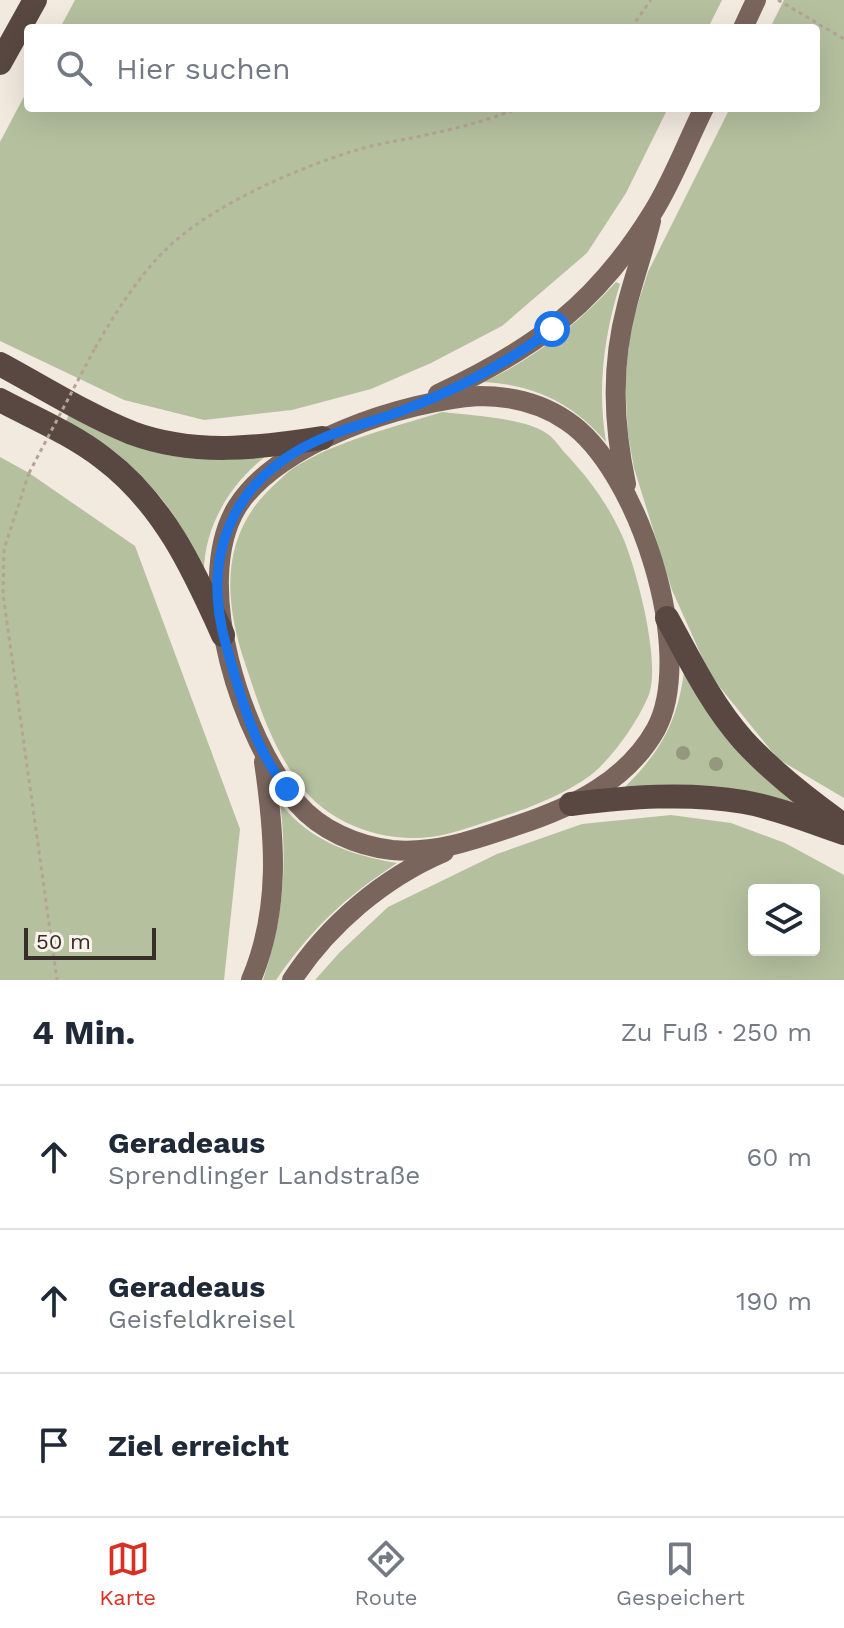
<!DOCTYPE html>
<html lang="de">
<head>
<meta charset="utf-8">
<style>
  :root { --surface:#fff; --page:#f2f2f3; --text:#1f2937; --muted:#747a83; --line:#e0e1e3; --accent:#d93025 }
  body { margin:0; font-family:"Work Sans",sans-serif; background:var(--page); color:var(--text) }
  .controls { position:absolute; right:24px; bottom:24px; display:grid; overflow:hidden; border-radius:8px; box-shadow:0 8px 32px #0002 }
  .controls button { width:72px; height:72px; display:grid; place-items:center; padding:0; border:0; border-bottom:2px solid var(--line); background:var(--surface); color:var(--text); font:40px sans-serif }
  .scale { position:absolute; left:24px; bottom:20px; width:132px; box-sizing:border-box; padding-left:8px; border:4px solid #382e2a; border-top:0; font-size:22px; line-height:28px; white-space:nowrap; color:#382e2a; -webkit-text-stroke:6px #f9f3eb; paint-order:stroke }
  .stop { position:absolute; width:24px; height:24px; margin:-18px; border:6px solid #1a73e8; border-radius:50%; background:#fff }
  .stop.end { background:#1a73e8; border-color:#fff; box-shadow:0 2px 8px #0008 }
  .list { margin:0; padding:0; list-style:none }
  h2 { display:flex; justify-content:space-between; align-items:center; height:104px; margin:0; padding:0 32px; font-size:34px }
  h2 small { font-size:26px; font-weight:400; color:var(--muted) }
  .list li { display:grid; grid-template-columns:52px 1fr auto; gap:24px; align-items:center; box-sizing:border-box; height:144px; padding:0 32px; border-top:2px solid var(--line) }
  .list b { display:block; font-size:30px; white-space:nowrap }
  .list p { margin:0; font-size:26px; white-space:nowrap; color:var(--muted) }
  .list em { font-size:26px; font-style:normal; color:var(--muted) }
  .icon { flex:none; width:44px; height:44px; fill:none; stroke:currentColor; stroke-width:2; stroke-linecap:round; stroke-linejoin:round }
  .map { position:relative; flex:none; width:844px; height:980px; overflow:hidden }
  .search { position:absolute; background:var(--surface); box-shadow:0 8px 32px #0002; left:24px; right:24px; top:24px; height:88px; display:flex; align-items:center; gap:20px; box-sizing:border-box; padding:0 28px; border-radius:8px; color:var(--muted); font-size:30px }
  .sheet { height:536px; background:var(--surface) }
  nav { display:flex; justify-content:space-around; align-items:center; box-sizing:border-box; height:112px; border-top:2px solid var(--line); background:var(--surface); font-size:22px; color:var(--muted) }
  nav a { display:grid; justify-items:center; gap:4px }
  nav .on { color:var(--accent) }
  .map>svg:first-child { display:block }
  .green { fill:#b5c09f; fill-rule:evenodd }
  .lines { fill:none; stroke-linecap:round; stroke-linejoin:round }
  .path { stroke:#b5a395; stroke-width:3; stroke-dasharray:4 4; stroke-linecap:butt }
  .major { stroke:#79655c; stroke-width:20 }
  .highway { stroke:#584841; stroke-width:24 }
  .path-bridge { stroke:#b5a395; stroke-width:3; stroke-dasharray:4 4; stroke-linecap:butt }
  .tree { fill:#94987e }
  .route { stroke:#1a73e8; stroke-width:10 }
</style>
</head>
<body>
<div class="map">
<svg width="844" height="980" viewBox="0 0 844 980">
  <rect width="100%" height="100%" fill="#f2e9df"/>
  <g class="green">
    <polygon points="75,0 722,0 708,28 60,28"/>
    <polygon points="784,0 844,0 844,798 778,759 710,675 672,590 634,468 628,434 625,382 631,325 648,272 730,108 816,108 816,28 770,28"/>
    <polygon points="28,89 28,108 668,108 626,193 587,253 502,326 431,363 371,389 292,410 204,420 124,400 0,341 0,142"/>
    <path d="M616 282 620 284C604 335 597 388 606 442 573 403 534 385 484 382 535 358 578 324 616 282Z"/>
    <path d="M70 412 266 456C231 483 204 526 204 572 187 538 171 503 142 478 119 457 90 441 65 423Z"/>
    <path d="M442 412C469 415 524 418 546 433 553 437 559 446 564 452 589 478 610 507 624 540 637 572 662 665 648 697 637 722 618 749 599 768 577 789 533 807 504 816 485 822 466 829 447 834 397 846 339 830 306 792 275 754 261 712 246 666 224 602 219 537 272 487 279 481 285 474 292 469 337 440 392 428 442 412Z"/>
    <polygon points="0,457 29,473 135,546 240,829 224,980 0,980"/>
    <path d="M684 672C718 735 753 771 811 811L624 788C660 752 677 724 684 672Z"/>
    <path d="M280 803C310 841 350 855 397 863 343 899 313 927 276 980H263C283 922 288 864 280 803Z"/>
    <path d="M671 815 731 823 785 843 844 875V980H315L340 952 388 907 497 854 582 824ZM754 890H814V950H754Z"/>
  </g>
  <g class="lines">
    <g class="path">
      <polyline points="778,0 844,39"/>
      <polyline points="631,28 651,0"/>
      <path d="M95 348C117 310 142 270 175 241 223 200 300 167 360 149 381 143 404 140 426 135 458 128 489 120 519 108"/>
      <polyline points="29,473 4,549 3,594 57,980"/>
    </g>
    <g class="major">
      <polyline points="743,28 756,0"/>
      <path d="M438 394C534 349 596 305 653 212 673 180 687 142 704 108"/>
      <path d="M479 396C510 396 541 403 567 421 638 468 697 652 656 729 627 781 573 807 518 825 477 839 436 854 392 850 357 846 320 830 297 803 243 740 190 584 237 507 278 442 405 401 479 396Z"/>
      <path d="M626 484C613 423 611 365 627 305 634 277 644 250 651 221"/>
      <path d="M251 980C281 909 275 837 264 762"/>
      <path d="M292 980C328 925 383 878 444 852"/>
    </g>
    <g class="highway">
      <polyline points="0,63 35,0"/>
      <path d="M0 364C43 387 87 415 132 433 194 456 259 448 322 438"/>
      <path d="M0 400C34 418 72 434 103 458 163 503 193 568 223 635"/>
      <path d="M667 618C690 660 711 704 743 740 772 772 807 799 842 824"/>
      <path d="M571 804C629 797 686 792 744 802 778 808 811 822 844 833"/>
    </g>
    <polyline class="path-bridge" points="29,473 95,348"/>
  </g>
  <g class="tree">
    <circle cx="683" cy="753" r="7"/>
    <circle cx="716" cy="764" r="7"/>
  </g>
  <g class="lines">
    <path class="route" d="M287 789C254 749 240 695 226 645 200 553 234 476 323 438 351 426 381 420 409 408 459 388 509 362 552 329"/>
  </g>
</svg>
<div class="controls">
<button><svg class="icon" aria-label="layers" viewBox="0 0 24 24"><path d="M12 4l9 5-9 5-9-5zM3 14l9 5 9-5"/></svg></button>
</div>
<div class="scale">50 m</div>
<div class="stop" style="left:552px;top:329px"></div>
<div class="stop end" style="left:287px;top:789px"></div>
<div class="search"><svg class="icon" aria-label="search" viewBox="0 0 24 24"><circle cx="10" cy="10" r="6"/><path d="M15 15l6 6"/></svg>Hier suchen</div>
</div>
<section class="sheet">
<h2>4 Min.<small>Zu Fuß · 250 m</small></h2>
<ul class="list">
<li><svg class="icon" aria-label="ahead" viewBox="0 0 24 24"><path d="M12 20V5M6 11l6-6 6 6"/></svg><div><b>Geradeaus</b><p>Sprendlinger Landstraße</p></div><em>60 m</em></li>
<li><svg class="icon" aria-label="ahead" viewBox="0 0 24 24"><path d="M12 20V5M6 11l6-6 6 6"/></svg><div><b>Geradeaus</b><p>Geisfeldkreisel</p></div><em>190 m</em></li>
<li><svg class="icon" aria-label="arrive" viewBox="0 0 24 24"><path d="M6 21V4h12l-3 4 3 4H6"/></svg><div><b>Ziel erreicht</b></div></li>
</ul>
</section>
<nav>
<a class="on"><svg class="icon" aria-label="map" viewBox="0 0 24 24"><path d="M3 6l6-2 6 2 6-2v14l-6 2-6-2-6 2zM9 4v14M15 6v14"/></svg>Karte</a>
<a><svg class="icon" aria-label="directions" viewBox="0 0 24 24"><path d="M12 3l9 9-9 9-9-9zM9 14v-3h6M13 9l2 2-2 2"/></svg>Route</a>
<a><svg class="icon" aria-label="saved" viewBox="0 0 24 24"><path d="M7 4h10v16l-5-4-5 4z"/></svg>Gespeichert</a>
</nav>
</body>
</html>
